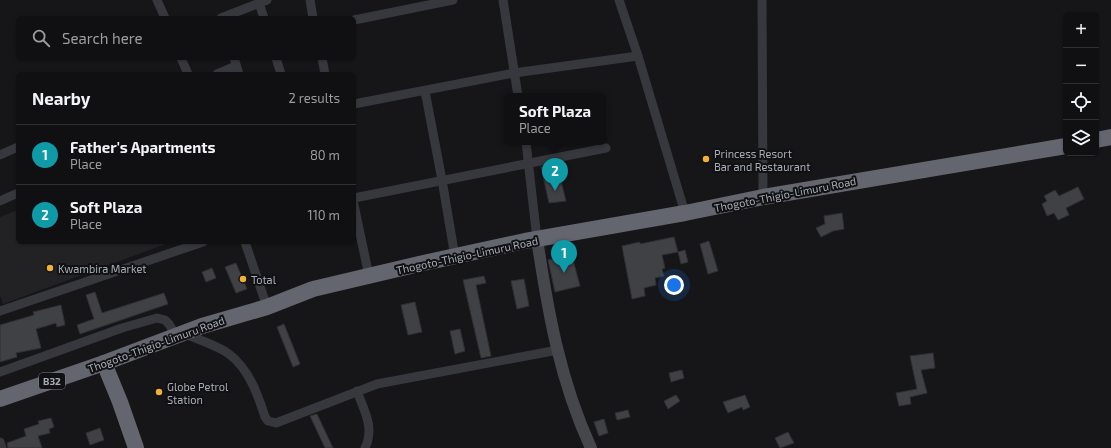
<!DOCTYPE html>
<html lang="en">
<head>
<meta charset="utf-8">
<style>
  :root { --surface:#101012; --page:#1e1e20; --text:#f1f3f6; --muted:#9c9d9f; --line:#303032; --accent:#f2b134 }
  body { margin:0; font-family:"Exo 2",sans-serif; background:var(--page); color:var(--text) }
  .controls { position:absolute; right:12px; top:12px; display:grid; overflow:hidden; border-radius:6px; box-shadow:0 1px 3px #0004 }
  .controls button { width:36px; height:36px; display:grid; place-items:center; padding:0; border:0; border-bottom:1px solid var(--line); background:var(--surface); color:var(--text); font:20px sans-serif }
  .you { position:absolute; left:674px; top:285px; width:14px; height:14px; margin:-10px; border:3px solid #fff; border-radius:50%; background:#1a73e8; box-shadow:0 0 0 6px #1a73e833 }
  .badge { display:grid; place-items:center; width:26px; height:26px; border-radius:50%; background:var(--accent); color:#fff; font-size:13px; font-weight:700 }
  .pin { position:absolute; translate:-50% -33px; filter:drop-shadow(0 1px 2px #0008) }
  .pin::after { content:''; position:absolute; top:21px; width:14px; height:12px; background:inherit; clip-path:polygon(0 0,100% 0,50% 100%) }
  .popup { position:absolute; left:504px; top:93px; width:102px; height:52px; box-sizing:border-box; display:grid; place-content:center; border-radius:6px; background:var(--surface); filter:drop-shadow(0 1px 3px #0005); font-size:13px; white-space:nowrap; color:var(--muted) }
  .popup b { font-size:15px; color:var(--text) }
  .popup::after { content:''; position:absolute; left:50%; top:100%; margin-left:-8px; border:8px solid transparent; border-top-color:var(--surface) }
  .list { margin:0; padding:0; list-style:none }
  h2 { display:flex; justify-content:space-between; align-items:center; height:52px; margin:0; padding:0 16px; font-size:17px }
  h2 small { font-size:13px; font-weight:400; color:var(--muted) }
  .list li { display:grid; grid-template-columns:26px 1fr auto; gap:12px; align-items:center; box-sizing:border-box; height:60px; padding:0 16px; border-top:1px solid var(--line) }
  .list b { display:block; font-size:15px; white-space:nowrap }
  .list p { margin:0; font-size:13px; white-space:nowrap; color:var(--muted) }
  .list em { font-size:13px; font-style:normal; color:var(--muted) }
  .icon { flex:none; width:22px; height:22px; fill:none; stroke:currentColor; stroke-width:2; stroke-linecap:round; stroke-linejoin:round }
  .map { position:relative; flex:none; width:1111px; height:448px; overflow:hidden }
  .search { position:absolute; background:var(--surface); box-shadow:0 1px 3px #0004; left:16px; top:16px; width:340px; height:44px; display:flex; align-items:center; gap:10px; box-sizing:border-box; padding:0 14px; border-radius:6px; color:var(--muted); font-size:15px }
  .panel { position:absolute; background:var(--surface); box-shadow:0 1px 3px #0004; left:16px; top:72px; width:340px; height:172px; border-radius:6px }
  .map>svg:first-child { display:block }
  .built { fill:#222225 }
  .building { fill:#404145; stroke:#303034 }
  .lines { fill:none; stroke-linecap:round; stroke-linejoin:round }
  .street { stroke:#37383d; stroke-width:9 }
  .secondary { stroke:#45474d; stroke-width:12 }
  .highway { stroke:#63666e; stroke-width:16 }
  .poi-dot { fill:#f2b134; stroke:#111113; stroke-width:1.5 }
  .labels { text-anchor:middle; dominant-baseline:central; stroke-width:4; stroke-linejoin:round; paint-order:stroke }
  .shield { fill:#111113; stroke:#7b7e86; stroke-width:1 }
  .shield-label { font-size:10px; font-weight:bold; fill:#a8adb8 }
  .poi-label { font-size:11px; fill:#a8adb8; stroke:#111113; text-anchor:start }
  .street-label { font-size:11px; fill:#a8adb8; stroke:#111113 }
</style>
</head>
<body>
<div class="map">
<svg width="1111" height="448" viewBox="0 0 1111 448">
  <rect width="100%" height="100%" fill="#161618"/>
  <polygon class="built" points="18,210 18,242 171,242 3,304 0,295 0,217"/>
  <g class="building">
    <polygon points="559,163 559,173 566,201 549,203 541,167"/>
    <polygon points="1078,187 1084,199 1066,208 1069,215 1058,220 1054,213 1047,216 1042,204 1047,201 1044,196 1055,190 1059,196"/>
    <polygon points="842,213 844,229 833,231 821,237 816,228 825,224 824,216"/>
    <polygon points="674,237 678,252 662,255 665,268 662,269 664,276 655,278 656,285 644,288 645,296 632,299 622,246 640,242 640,244"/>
    <polygon points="709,241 718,271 708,274 700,244"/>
    <polygon points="685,250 688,262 681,264 678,252"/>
    <polygon points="572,256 580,286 555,292 548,260"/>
    <polygon points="236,263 247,289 236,293 225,267"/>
    <polygon points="212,268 216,278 206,282 202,272"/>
    <polygon points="484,276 486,283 476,285 491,356 481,358 463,280"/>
    <polygon points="524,279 529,306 517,309 511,281"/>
    <polygon points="95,292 102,313 164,293 168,304 80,334 77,325 94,319 86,295"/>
    <polygon points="415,302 422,332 408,335 401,305"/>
    <polygon points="61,305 65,325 57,327 56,323 36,329 41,348 16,353 17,357 0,362 0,325 34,315 33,312"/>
    <polygon points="284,324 300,364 293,367 277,327"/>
    <polygon points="460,329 465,351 455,354 450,331"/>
    <polygon points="933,353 935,368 921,370 927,393 910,397 911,404 899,406 896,393 917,389 910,356"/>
    <polygon points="682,370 684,378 671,382 669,373"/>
    <polygon points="676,395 680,401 668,409 664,401"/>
    <polygon points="745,395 750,407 743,410 742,407 728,413 723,402"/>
    <polygon points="628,410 630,417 617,420 615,413"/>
    <polygon points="317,414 333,448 325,448 310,416"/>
    <polygon points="51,418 54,427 49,429 50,433 38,436 42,448 8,448 7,443 26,436 24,429 39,424 38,421"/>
    <polygon points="604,419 608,433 599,436 594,422"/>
    <polygon points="100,428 104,440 90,445 86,433"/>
    <polygon points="788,432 794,443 780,448 775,438"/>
  </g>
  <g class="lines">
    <g class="street">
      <polyline points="157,0 165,18"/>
      <polyline points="310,0 313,18"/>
      <polyline points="503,0 518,96"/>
      <polyline points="619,0 638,56 685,213"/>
      <polyline points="762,0 763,197"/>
      <polyline points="259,3 264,18"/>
      <polyline points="221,18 267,0"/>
      <polyline points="354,20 453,0"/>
      <polyline points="181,58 188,74"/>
      <polyline points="234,58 239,74"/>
      <polyline points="276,58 281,74"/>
      <polyline points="322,58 325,74"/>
      <polyline points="217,74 236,66"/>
      <polyline points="425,91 442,180 455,257"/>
      <polyline points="354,104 514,73 638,56"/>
      <polyline points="526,142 537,239"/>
      <polyline points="0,155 18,147"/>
      <polyline points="354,198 606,148"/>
      <polyline points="0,201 18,193"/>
      <polyline points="354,205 369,276"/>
      <polyline points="245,242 267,307"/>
      <polyline points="0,311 203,242"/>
      <path d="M184 333C198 340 217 345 229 354 249 369 258 395 265 417L268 421 276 423 377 384 558 350"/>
      <polyline points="0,372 122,328 157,318 165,320 169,324 176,336"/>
      <path d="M357 391C364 411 375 427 365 448"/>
      <polyline points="0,442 2,448"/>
    </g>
    <path class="secondary" d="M537 239C548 312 560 381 591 448"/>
    <g class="highway">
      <polyline points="1096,140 1111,137"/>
      <polyline points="104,363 120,402 136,448"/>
      <polyline points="0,399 104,363 202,326 267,307 313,289 419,264 525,241 685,213 763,197 1066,146"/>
    </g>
  </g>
  <g class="poi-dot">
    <circle cx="706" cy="159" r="4"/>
    <circle cx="50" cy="268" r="4"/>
    <circle cx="243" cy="279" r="4"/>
    <circle cx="159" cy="392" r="4"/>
  </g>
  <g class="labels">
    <rect class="shield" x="39" y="373" width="26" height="16" rx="3"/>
    <g class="shield-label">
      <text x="52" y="381">B32</text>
    </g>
    <g class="poi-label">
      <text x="714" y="153">Princess Resort<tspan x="714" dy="13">Bar and Restaurant</tspan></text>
      <text x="58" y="268">Kwambira Market</text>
      <text x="251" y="279">Total</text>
      <text x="167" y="386">Globe Petrol<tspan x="167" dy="13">Station</tspan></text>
    </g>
    <g class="street-label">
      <text transform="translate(785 194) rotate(-11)">Thogoto-Thigio-Limuru Road</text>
      <text transform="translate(467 255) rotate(-12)">Thogoto-Thigio-Limuru Road</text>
      <text transform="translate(156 344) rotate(-20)">Thogoto-Thigio-Limuru Road</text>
    </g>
  </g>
</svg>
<div class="controls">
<button>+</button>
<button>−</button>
<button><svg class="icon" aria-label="locate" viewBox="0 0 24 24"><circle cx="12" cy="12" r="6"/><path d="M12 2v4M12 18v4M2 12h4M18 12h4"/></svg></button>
<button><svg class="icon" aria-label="layers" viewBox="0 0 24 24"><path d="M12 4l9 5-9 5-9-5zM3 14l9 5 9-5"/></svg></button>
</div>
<div class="you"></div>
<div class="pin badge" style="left:564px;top:273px;background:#0f9aa8">1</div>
<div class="pin badge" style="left:555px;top:191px;background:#0f9aa8">2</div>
<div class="popup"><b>Soft Plaza</b>Place</div>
<div class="search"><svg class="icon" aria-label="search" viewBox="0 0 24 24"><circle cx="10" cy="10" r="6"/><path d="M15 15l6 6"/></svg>Search here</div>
<section class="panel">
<h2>Nearby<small>2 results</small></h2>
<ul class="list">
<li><span class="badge" style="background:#0f9aa8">1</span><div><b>Father's Apartments</b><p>Place</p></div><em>80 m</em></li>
<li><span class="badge" style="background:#0f9aa8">2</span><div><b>Soft Plaza</b><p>Place</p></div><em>110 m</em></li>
</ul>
</section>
</div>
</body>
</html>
